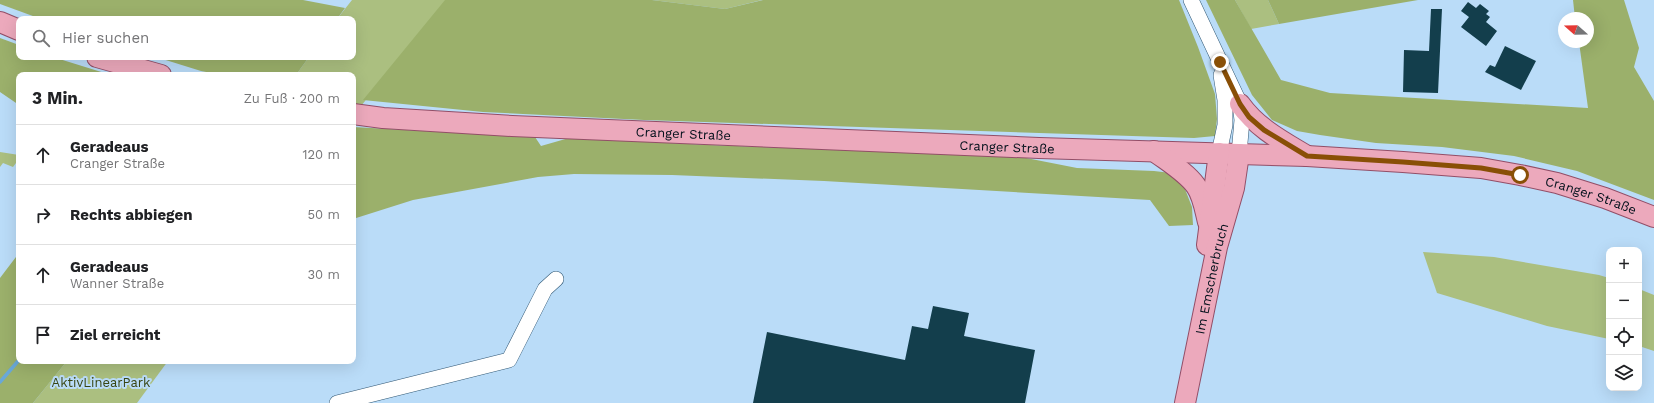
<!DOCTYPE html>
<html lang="de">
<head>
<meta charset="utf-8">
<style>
  :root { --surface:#fff; --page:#f6f6f6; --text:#202124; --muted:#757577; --line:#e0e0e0 }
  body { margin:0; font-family:"Work Sans",sans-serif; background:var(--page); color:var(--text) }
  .controls { position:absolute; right:12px; bottom:12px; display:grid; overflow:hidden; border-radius:8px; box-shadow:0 4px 16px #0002 }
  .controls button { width:36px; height:36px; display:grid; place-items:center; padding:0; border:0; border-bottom:1px solid var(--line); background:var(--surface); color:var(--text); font:20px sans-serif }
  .compass { position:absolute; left:1558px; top:12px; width:36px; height:36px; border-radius:50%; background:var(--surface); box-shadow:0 4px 16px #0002; rotate:290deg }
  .stop { position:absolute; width:12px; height:12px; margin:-9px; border:3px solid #894f06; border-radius:50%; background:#fff }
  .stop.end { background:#894f06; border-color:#fff; box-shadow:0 1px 4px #0008 }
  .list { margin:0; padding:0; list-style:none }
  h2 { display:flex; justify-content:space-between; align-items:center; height:52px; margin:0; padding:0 16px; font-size:17px }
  h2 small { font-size:13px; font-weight:400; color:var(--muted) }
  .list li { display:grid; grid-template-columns:26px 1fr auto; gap:12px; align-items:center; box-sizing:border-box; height:60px; padding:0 16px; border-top:1px solid var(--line) }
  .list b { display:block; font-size:15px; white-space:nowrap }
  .list p { margin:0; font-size:13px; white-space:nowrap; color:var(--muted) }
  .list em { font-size:13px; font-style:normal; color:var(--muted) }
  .icon { flex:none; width:22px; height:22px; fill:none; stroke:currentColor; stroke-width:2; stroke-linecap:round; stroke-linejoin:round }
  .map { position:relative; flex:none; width:1654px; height:403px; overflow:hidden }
  .search { position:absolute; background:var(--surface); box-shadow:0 4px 16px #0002; left:16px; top:16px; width:340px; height:44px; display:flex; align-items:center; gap:10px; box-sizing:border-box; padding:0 14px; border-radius:8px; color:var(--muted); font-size:15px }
  .panel { position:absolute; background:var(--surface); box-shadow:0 4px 16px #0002; left:16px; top:72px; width:340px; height:292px; border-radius:8px }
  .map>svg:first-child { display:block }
  .green { fill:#abbf80 }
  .forest { fill:#9bb06b }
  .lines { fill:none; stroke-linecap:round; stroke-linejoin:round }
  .stream { stroke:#69a8d8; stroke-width:3.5 }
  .building { fill:#133e4c }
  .minor-casing { stroke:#315875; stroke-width:16 }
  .major-casing { stroke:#924e67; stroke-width:22 }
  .minor { stroke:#fff; stroke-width:15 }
  .major { stroke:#eca9bc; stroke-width:20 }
  .route { stroke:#894f06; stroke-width:5 }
  .labels { text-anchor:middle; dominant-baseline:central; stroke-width:4; stroke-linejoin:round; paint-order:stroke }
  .street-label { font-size:13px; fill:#02101b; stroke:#badcf8 }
  .park-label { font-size:13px; fill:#384512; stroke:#badcf8 }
</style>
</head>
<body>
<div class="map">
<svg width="1654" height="403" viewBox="0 0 1654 403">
  <rect width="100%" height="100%" fill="#badcf8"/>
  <g class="green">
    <polygon points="352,0 446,0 353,116 353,75 296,75 309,57 353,57 353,19 337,19"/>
    <polygon points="652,0 762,0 725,9"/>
    <polygon points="1235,0 1268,0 1279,24 1251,29"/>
    <polygon points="0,152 19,155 19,159 13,167 3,163 0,167"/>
    <polygon points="1423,252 1494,257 1599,275 1609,278 1609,339 1547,326 1437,293"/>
    <polygon points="1639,289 1654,295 1654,351 1639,346"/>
    <polygon points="67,361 168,361 137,403 33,403"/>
  </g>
  <g class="forest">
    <polygon points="0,0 303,0 345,8 337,19 41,19 0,4"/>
    <polygon points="445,0 652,0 725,9 763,0 1179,0 1198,47 1215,94 1217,119 1215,136 1194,138 644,120 483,112 363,100"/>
    <polygon points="1206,0 1235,0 1281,80 1330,93 1588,108 1579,42 1588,42 1588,18 1575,18 1573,0 1624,0 1639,48 1634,67 1654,101 1654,200 1577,171 1514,156 1442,147 1376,143 1320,135 1297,131 1272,120 1252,95"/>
    <polygon points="1268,0 1418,0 1279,24"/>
    <polygon points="0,38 19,45 19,57 53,57 111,75 19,75 19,105 0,92"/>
    <polygon points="156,57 309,57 296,75 222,75 201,71"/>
    <polygon points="353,127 535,137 541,146 569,138 709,145 1016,156 1077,168 1154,171 1171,173 1183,184 1192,207 1193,225 1169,226 1150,200 824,181 672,175 574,174 538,177 413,200 353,219"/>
    <polygon points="19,253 19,361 67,361 33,403 0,403 0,278"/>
  </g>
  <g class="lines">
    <polyline class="stream" points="0,382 19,360"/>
  </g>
  <g class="building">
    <polygon points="1468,2 1476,8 1480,4 1489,11 1486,14 1490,17 1486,22 1497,31 1486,46 1461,27 1469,17 1461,11"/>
    <polygon points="1431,9 1442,9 1438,93 1403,92 1404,50 1429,51"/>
    <polygon points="1505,46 1536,61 1521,90 1485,72 1490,65 1495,67"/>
    <polygon points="933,306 969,313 964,336 1035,350 1025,403 753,403 767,332 905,360 912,326 928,329"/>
  </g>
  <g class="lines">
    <defs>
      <g id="minor">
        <polyline points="1191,0 1240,104 1242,120 1239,154"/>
        <polyline points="1219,153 1225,125 1225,100 1221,75"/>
        <polyline points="337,403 509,360 545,289 556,279"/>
      </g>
      <g id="major">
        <polyline points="0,22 19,30"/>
        <polyline points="97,57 161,75"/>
        <path d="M1240 104C1257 128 1282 141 1307 156"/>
        <path id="s1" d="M353 114 383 118 512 126 1039 148 1307 156 1403 162 1481 168 1520 175 1557 183 1605 198 1654 217"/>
        <path d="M1154 151C1167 161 1186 172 1196 186 1203 196 1205 210 1208 222"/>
        <polyline points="1207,245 1219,153"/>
        <path id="s2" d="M1185 403 1217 247 1234 188 1239 154"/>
      </g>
    </defs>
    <use href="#minor" class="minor-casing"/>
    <use href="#major" class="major-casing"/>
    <use href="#minor" class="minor"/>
    <use href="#major" class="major"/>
  </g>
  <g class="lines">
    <polyline class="route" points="1220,62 1240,104 1249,117 1264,130 1307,156 1403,162 1481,168 1520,175"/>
  </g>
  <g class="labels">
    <g class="street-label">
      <text stroke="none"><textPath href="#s1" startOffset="331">Cranger Straße</textPath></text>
      <text stroke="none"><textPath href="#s1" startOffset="655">Cranger Straße</textPath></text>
      <text stroke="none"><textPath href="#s1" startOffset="1243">Cranger Straße</textPath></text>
      <text stroke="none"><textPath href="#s2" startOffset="127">Im Emscherbruch</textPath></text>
    </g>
    <g class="park-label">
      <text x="101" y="382">AktivLinearPark</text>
    </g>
  </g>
</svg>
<div class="controls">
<button>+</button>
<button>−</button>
<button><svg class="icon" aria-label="locate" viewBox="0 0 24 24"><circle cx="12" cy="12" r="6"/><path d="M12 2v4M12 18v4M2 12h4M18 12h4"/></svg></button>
<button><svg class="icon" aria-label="layers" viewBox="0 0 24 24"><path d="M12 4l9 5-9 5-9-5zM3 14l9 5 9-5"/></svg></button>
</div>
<svg class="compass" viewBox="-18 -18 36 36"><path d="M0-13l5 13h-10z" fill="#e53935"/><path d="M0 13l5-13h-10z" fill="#757577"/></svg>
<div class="stop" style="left:1520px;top:175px"></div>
<div class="stop end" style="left:1220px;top:62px"></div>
<div class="search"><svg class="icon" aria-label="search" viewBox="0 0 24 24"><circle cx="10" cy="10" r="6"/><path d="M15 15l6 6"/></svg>Hier suchen</div>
<section class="panel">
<h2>3 Min.<small>Zu Fuß · 200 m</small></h2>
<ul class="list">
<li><svg class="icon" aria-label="ahead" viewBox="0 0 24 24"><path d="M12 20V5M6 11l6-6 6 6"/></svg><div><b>Geradeaus</b><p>Cranger Straße</p></div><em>120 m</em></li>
<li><svg class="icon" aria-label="right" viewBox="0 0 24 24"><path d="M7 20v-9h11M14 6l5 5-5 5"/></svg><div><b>Rechts abbiegen</b></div><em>50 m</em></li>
<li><svg class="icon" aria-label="ahead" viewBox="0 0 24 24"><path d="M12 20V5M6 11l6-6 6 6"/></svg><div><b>Geradeaus</b><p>Wanner Straße</p></div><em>30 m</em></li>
<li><svg class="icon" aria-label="arrive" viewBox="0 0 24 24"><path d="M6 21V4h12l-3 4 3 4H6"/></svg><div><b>Ziel erreicht</b></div></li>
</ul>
</section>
</div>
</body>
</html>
